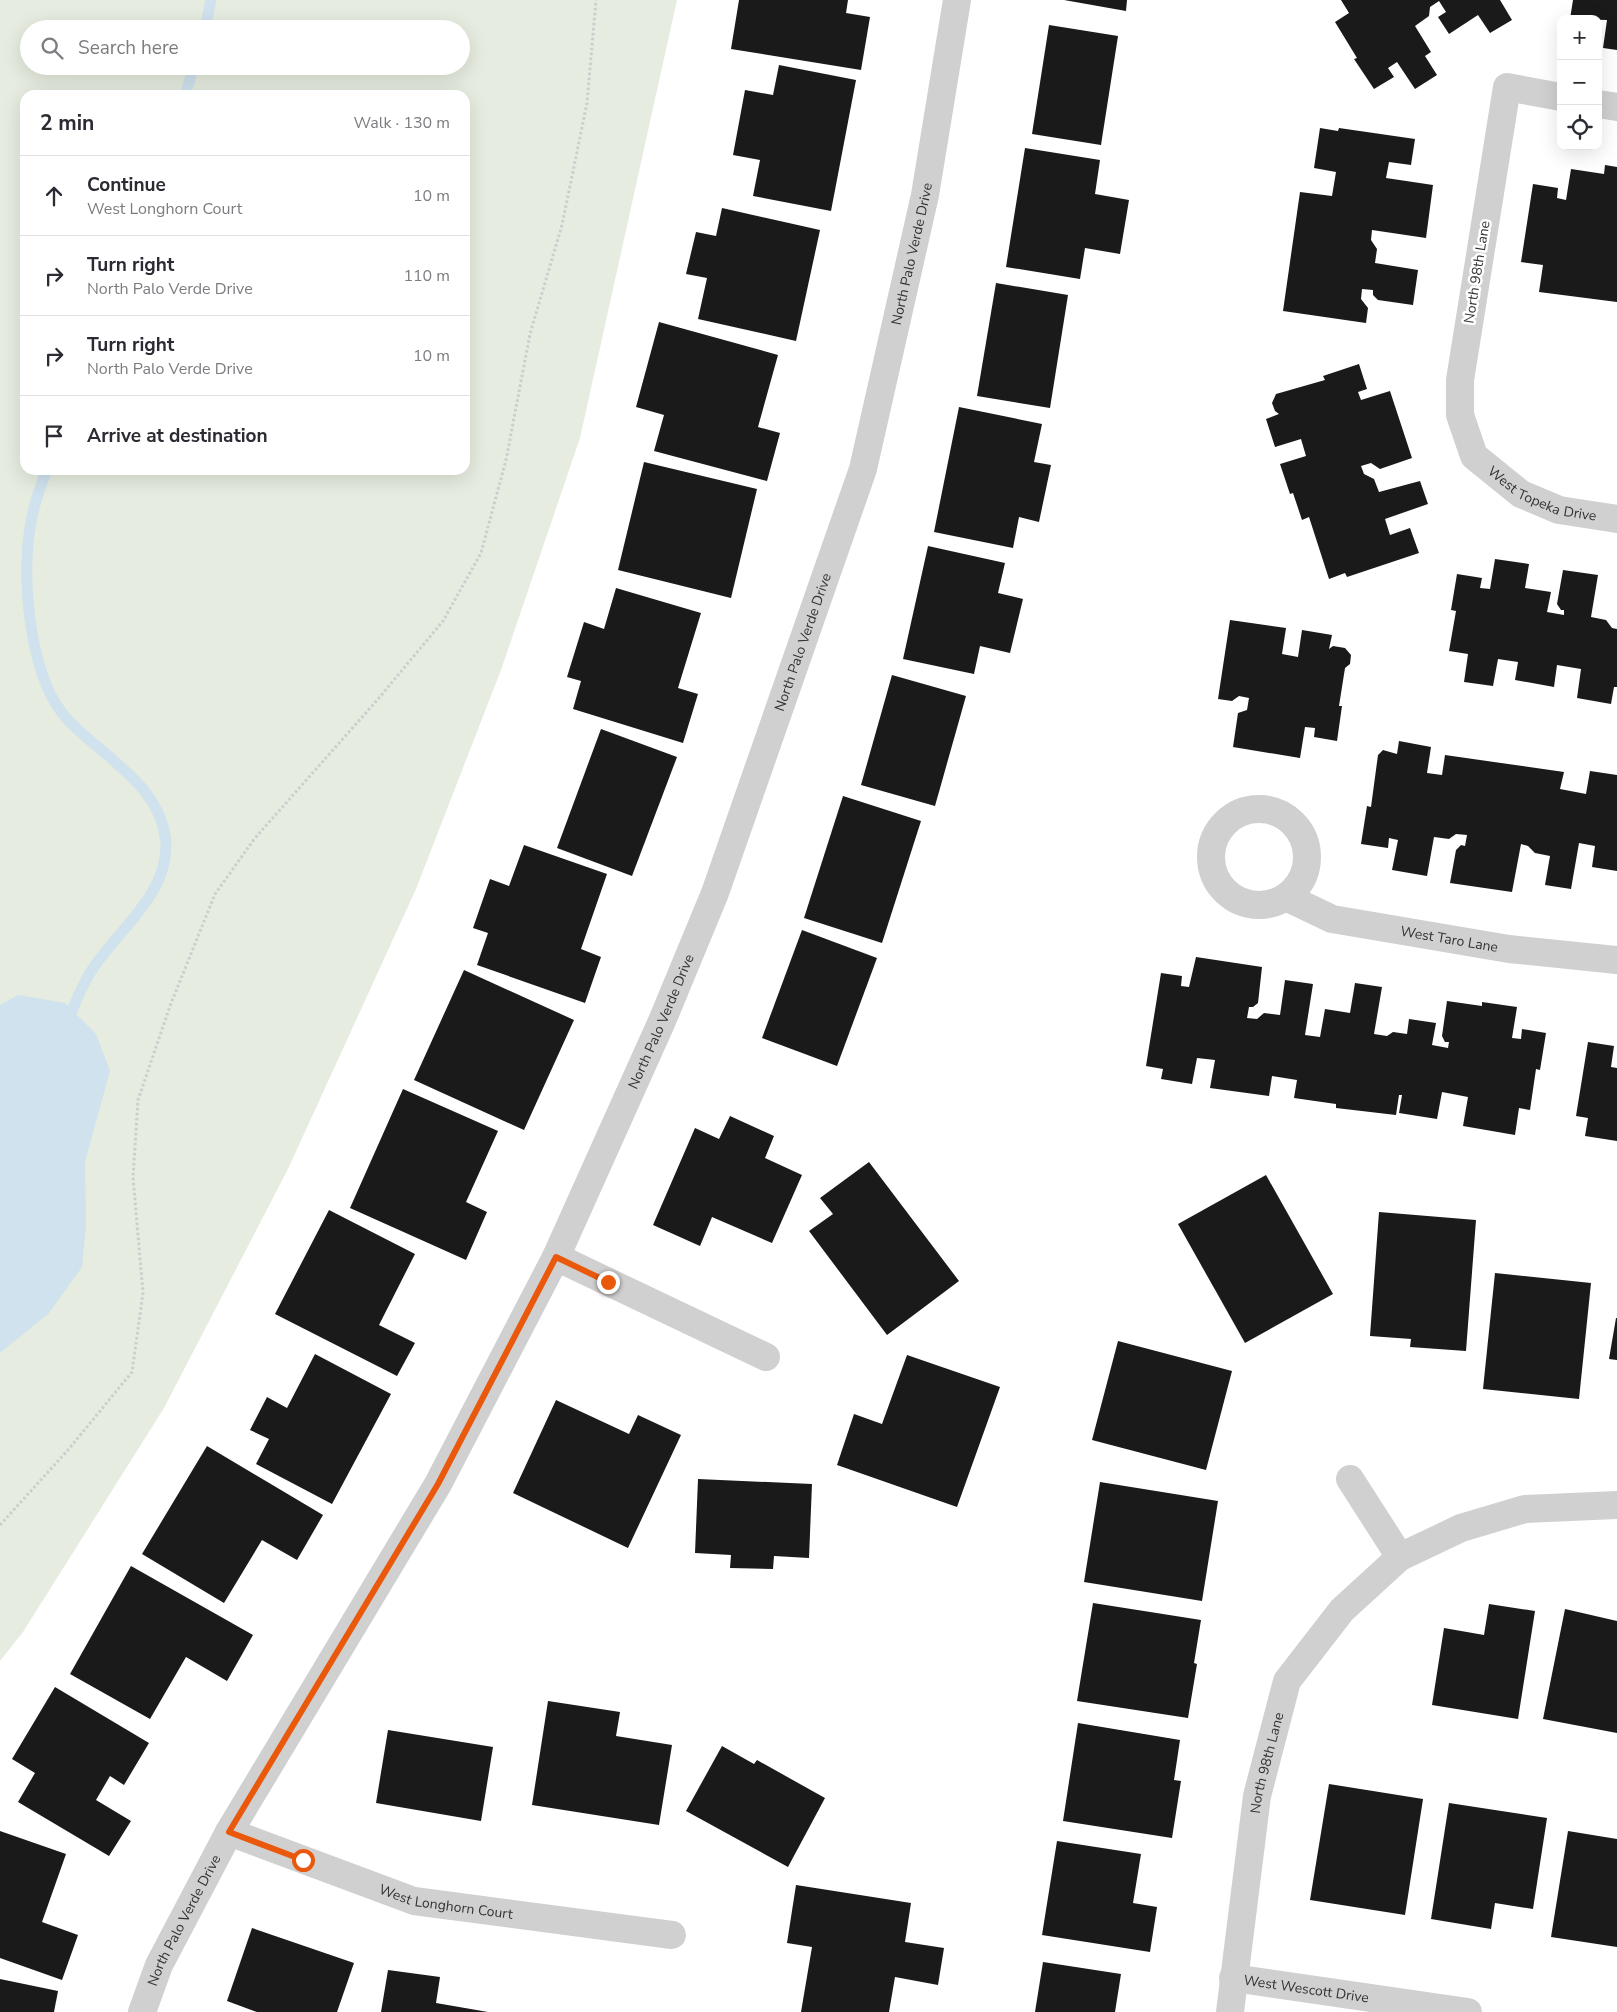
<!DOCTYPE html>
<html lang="en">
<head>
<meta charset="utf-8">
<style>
  :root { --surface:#fff; --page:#f2f2f3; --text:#2b2b33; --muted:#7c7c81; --line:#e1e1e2 }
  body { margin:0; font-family:"Nunito Sans",sans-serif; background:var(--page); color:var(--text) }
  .controls { position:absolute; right:15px; top:15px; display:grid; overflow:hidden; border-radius:10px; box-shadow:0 5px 20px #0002 }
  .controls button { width:45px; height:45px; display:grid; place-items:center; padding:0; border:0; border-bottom:1px solid var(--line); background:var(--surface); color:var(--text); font:25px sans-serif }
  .stop { position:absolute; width:15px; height:15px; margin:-11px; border:4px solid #ea580c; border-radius:50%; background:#fff }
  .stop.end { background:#ea580c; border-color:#fff; box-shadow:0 1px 5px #0008 }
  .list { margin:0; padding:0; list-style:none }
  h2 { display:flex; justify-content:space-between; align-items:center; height:65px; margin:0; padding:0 20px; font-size:21px }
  h2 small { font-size:16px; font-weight:400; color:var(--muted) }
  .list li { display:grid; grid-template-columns:32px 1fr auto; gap:15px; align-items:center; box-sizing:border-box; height:80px; padding:0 20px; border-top:1px solid var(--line) }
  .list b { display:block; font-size:19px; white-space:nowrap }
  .list p { margin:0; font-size:16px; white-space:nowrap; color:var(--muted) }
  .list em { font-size:16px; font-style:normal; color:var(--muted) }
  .icon { flex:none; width:28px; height:28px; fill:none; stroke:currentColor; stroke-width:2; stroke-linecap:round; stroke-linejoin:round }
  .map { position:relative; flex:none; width:1617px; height:2012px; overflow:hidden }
  .search { position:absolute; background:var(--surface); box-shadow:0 5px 20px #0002; left:20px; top:20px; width:450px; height:55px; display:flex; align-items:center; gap:12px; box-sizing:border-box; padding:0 18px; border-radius:28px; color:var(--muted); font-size:19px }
  .panel { position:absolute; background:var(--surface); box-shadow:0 5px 20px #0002; left:20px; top:90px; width:450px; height:385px; border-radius:15px }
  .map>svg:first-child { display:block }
  .green { fill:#e6ecdf; fill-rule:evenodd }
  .water { fill:#cfe2ee }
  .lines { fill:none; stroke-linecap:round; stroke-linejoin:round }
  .stream { stroke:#cfe2ee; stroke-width:11 }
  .building { fill:#1a1a1a }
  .path { stroke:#cdcdcd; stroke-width:3; stroke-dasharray:2.5 2.5; stroke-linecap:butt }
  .street { stroke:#d0d0d0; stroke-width:28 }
  .route { stroke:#ea580c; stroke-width:6 }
  .labels { text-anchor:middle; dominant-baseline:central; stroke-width:5; stroke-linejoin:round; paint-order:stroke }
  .street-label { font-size:14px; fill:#333; stroke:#fff }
</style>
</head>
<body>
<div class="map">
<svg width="1617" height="2012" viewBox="0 0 1617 2012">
  <rect width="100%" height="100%" fill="#fff"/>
  <path class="green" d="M0 0H677L580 438 501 670 416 889 288 1169 164 1408 23 1632 0 1661ZM29 29H461V66H29ZM25 95H465V470H25Z"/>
  <polygon class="water" points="18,995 65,1003 96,1034 110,1071 85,1162 86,1224 82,1267 49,1313 0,1353 0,1005"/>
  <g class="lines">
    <g class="stream">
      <polyline points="205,29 211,0"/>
      <polyline points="185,95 194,66"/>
      <path d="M47 470C39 489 33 508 30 528 21 581 30 680 68 720 104 758 163 786 166 845 167 897 114 933 90 973 83 985 77 998 72 1011"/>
    </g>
  </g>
  <g class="building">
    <polygon points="739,0 848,0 846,13 870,17 861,70 731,49"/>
    <polygon points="1064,0 1127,0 1126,11"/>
    <polygon points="1341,0 1500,0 1512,20 1490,33 1478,15 1449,34 1438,17 1446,12 1439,1 1430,7 1429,16 1415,26 1431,52 1425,56 1437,75 1415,89 1397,62 1388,68 1394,77 1374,89 1354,59 1357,58 1335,22 1349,13"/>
    <polygon points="1573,0 1617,0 1617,50 1603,48 1607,20 1570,19"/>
    <polygon points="1049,25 1118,36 1101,145 1032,134"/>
    <polygon points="779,65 856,80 831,211 753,196 760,160 733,155 745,90 773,95"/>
    <polygon points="1320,128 1338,131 1339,128 1415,139 1411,165 1389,162 1386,178 1433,185 1426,238 1372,230 1371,240 1377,249 1375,263 1418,270 1413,305 1378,300 1373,295 1373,290 1362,289 1361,299 1368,308 1366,323 1283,311 1300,192 1332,196 1336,172 1314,168"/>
    <polygon points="1025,148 1100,160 1095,194 1129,200 1120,254 1085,248 1080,279 1006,267"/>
    <polygon points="1605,165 1617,167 1617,302 1539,292 1543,265 1521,262 1533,184 1558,188 1557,198 1566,200 1571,169 1604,174"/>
    <polygon points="722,208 820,230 796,341 698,319 707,278 686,274 696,232 716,236"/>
    <polygon points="996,283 1068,295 1050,408 977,396"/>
    <polygon points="659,322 778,355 758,427 780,433 767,481 654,451 664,415 636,407"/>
    <polygon points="1359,364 1367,389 1358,392 1361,400 1390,391 1412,458 1380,469 1371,463 1361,466 1364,474 1374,479 1379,492 1420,481 1428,504 1385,519 1390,535 1410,528 1419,553 1347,577 1345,573 1329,579 1309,517 1302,520 1293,493 1290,494 1280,464 1306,456 1301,439 1275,447 1266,419 1279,414 1275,411 1272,403 1276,394 1325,380 1323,376"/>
    <polygon points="959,407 1042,424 1034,462 1051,465 1039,522 1019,517 1013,548 934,532"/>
    <polygon points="644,462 757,489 731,598 618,570"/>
    <polygon points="928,546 1005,563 998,593 1023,599 1010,653 980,646 974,674 903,659"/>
    <polygon points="1495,559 1529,564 1525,588 1551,592 1547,612 1564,615 1564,610 1561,610 1557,604 1563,570 1598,575 1591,617 1606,620 1612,628 1617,629 1617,687 1614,687 1611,704 1577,698 1581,669 1557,665 1554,687 1515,680 1518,662 1498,659 1493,686 1464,682 1468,654 1449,651 1456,611 1451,610 1457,574 1482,578 1480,588 1490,589"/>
    <polygon points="616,588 701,613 678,688 698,694 683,743 573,709 581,681 567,677 584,622 604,629"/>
    <polygon points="1230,620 1286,628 1282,654 1298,657 1302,630 1332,635 1329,649 1333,646 1345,648 1351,655 1350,664 1345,668 1339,706 1342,706 1337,741 1314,737 1315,728 1305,727 1300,758 1233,747 1238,713 1247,710 1249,698 1239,696 1232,701 1218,699"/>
    <polygon points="892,675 966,696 935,806 861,785"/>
    <polygon points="601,729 677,757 632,876 557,848"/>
    <polygon points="1399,741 1431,747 1427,773 1442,775 1445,755 1564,772 1560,789 1586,794 1590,771 1617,775 1617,871 1592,867 1595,846 1579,843 1571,889 1545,885 1550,856 1535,853 1528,846 1521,844 1512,892 1450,883 1456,850 1461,845 1465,846 1467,835 1456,834 1449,839 1434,837 1427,876 1392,870 1398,840 1389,838 1388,848 1361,844 1367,806 1371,807 1378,755 1383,750 1397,754"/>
    <polygon points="843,796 921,821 882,943 804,918"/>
    <polygon points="524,845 607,874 581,949 601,957 585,1003 477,965 488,933 473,928 490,879 509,886"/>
    <polygon points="802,930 877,958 837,1066 762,1038"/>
    <polygon points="1196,957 1262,967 1258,1003 1253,1007 1249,1007 1247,1018 1257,1019 1264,1013 1280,1015 1285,980 1313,984 1305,1035 1320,1037 1325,1009 1350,1013 1355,983 1382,987 1374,1034 1387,1036 1393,1032 1407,1034 1409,1019 1436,1023 1432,1045 1448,1048 1449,1042 1445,1042 1442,1036 1447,1001 1482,1006 1482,1002 1517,1007 1512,1038 1521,1039 1522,1029 1546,1033 1540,1070 1536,1069 1530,1110 1519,1108 1515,1135 1463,1126 1468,1097 1442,1092 1437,1119 1399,1113 1402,1095 1399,1095 1396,1115 1336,1108 1336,1104 1294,1098 1297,1080 1272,1076 1269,1096 1210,1088 1215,1060 1197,1058 1192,1084 1161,1079 1163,1069 1146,1066 1161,973 1182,976 1181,986 1189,987"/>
    <polygon points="464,970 574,1020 524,1130 414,1080"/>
    <polygon points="1588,1042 1614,1046 1611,1067 1617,1068 1617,1141 1585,1136 1588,1118 1576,1116"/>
    <polygon points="403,1089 498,1131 466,1202 487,1212 466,1260 350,1208"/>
    <polygon points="730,1116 774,1136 765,1158 802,1175 772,1243 712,1217 700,1246 653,1225 695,1128 719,1139"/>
    <polygon points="869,1162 959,1281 887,1335 809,1231 833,1214 820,1198"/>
    <polygon points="1266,1175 1333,1294 1245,1343 1178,1224"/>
    <polygon points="329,1210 415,1254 379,1325 415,1343 397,1376 275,1314"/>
    <polygon points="1379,1212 1476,1220 1466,1351 1410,1347 1411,1339 1370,1336"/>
    <polygon points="1495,1273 1591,1283 1579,1399 1483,1389"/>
    <polygon points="1616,1318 1617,1318 1617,1360 1609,1359"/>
    <polygon points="1118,1341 1232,1371 1206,1470 1092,1440"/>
    <polygon points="315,1354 391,1394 332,1504 256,1464 269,1439 250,1430 267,1397 287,1408"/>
    <polygon points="907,1355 1000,1387 957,1507 837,1465 854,1414 882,1424"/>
    <polygon points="556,1400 629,1434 638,1415 681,1435 628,1548 513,1493"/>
    <polygon points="207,1446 323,1515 297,1560 262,1540 224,1603 142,1554"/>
    <polygon points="698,1479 812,1484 809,1558 774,1556 773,1569 730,1568 731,1555 695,1553"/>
    <polygon points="1100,1482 1218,1501 1202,1601 1084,1582"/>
    <polygon points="131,1566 253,1635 227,1681 186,1657 150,1719 70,1674"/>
    <polygon points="1093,1603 1201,1620 1194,1663 1197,1664 1188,1718 1077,1701"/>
    <polygon points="1489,1604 1535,1611 1518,1719 1432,1705 1444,1628 1484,1635"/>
    <polygon points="1565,1609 1617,1621 1617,1733 1543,1719"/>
    <polygon points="55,1687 149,1743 124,1785 110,1776 96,1800 131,1821 109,1856 18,1802 35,1773 12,1759"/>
    <polygon points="548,1701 620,1712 616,1736 672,1745 659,1825 532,1805"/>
    <polygon points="1078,1723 1180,1740 1174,1780 1181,1781 1172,1838 1063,1821"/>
    <polygon points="388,1730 493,1747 481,1821 376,1803"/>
    <polygon points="722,1746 754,1764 757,1760 825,1798 788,1867 686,1811"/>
    <polygon points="1329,1784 1423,1799 1405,1915 1310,1900"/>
    <polygon points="1449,1803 1547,1818 1533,1909 1495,1903 1491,1929 1431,1919"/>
    <polygon points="0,1831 66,1854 42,1922 78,1935 62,1980 0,1958"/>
    <polygon points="1568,1831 1617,1839 1617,1947 1551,1937"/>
    <polygon points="1057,1841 1141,1854 1133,1903 1157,1907 1150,1952 1042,1935"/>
    <polygon points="796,1885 911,1903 905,1942 944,1948 938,1985 895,1977 889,2012 801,2012 812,1947 787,1943"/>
    <polygon points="252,1928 354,1963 337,2012 257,2012 227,2001"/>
    <polygon points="1043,1962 1121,1974 1115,2012 1035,2012"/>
    <polygon points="388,1970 440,1977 436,2003 488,2012 381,2012"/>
    <polygon points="0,1979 58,1991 54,2012 0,2012"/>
  </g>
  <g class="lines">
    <polyline class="path" points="0,1525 68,1450 132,1372 143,1293 133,1177 138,1100 170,1006 215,894 255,838 379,698 443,621 481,553 506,460 530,334 562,225 587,103 596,0"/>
    <g class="street">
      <path id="s1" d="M1561 97 1507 87 1460 380V415L1474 456 1521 494 1559 510 1617 519"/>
      <polyline points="1598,104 1617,107"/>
      <circle cx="1259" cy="857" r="48"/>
      <path id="s2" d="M1286 897 1332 919 1509 949 1617 960"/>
      <polyline points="556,1257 766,1357"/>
      <polyline points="1350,1479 1400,1557"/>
      <path id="s3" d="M229 1832 414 1901 672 1935"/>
      <path id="s4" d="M1233 1978 1468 2012"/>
      <path id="s5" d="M142 2012 159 1965 229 1832 438 1484 556 1257 662 1021 715 893 863 469 925 195 957 0"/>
      <path id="s6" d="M1230 2012 1257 1796 1287 1681 1342 1610 1400 1557 1461 1528 1525 1509 1617 1505"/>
    </g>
  </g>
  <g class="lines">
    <polyline class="route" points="303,1860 229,1832 438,1484 556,1257 608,1282"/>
  </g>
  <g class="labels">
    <g class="street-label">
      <text stroke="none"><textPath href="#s5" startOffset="1929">North Palo Verde Drive</textPath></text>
      <text transform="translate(1477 272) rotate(-81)">North 98th Lane</text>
      <text stroke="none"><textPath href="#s1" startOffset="510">West Topeka Drive</textPath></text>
      <text stroke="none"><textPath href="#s5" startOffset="1525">North Palo Verde Drive</textPath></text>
      <text stroke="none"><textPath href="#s2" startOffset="170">West Taro Lane</textPath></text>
      <text stroke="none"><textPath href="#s5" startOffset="1120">North Palo Verde Drive</textPath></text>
      <text stroke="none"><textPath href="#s6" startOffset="252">North 98th Lane</textPath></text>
      <text stroke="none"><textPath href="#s3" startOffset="229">West Longhorn Court</textPath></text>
      <text stroke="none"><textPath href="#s5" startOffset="101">North Palo Verde Drive</textPath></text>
      <text stroke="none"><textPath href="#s4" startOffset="74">West Wescott Drive</textPath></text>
    </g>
  </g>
</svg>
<div class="controls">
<button>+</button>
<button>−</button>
<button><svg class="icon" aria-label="locate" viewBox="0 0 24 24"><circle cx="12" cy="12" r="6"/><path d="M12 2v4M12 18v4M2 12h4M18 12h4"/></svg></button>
</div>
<div class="stop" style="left:303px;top:1860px"></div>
<div class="stop end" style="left:608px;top:1282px"></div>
<div class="search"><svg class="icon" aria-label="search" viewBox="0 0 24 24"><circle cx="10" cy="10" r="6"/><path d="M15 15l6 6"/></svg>Search here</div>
<section class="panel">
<h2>2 min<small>Walk · 130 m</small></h2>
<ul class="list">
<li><svg class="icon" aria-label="ahead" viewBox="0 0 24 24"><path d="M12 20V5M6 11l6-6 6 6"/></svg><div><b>Continue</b><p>West Longhorn Court</p></div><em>10 m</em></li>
<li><svg class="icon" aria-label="right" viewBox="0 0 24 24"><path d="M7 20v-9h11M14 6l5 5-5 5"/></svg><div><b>Turn right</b><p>North Palo Verde Drive</p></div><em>110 m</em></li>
<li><svg class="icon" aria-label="right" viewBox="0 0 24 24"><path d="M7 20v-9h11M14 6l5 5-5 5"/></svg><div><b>Turn right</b><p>North Palo Verde Drive</p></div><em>10 m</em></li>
<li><svg class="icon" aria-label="arrive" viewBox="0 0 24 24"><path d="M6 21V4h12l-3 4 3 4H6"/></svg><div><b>Arrive at destination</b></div></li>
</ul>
</section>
</div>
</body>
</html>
